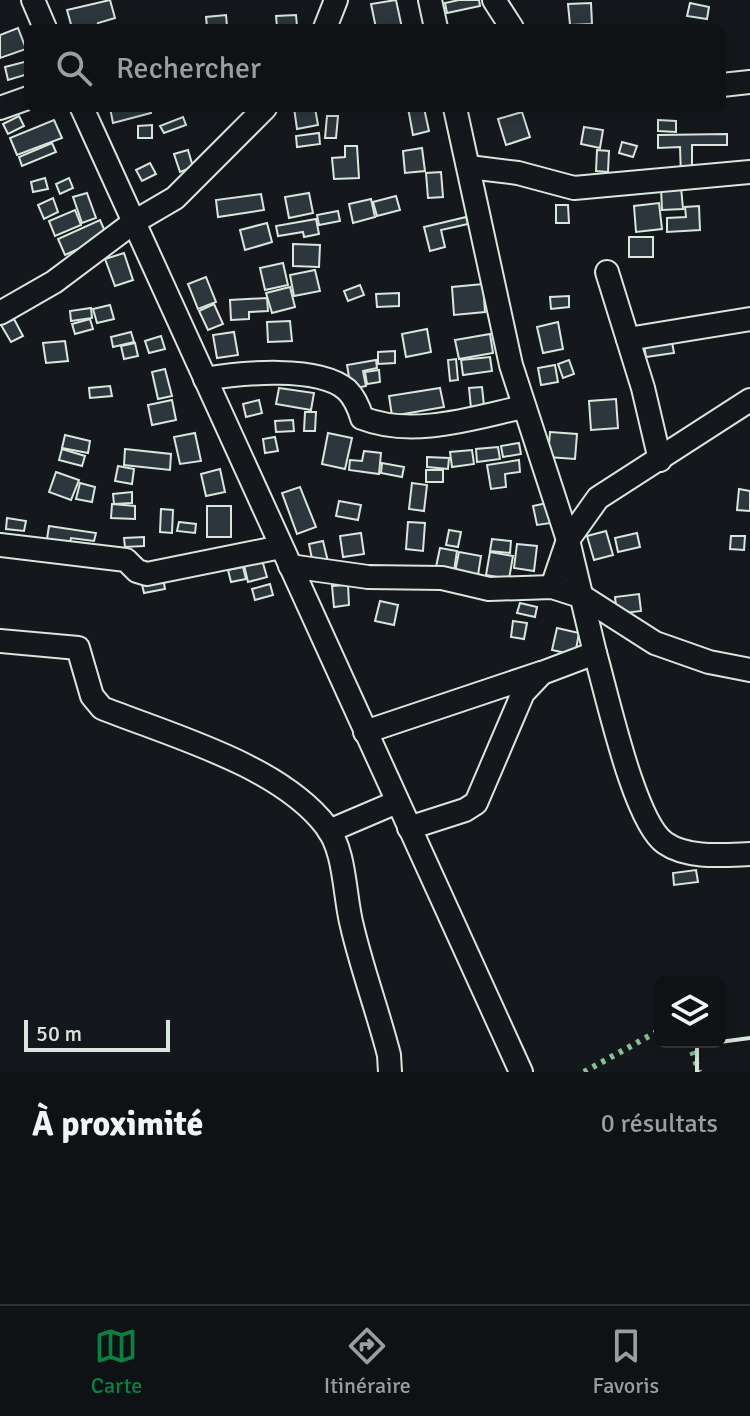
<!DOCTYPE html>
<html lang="fr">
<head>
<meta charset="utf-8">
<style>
  :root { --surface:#0f1215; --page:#181b1e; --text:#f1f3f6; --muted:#9b9ea0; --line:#2f3234; --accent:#0b8043 }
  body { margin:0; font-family:Signika,sans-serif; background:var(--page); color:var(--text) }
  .controls { position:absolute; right:24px; bottom:24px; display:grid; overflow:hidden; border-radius:12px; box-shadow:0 4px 20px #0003 }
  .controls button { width:72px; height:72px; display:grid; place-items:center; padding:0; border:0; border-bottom:2px solid var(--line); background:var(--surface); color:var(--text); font:40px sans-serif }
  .scale { position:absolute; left:24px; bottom:20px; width:146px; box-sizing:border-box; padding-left:8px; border:4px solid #d8e6dc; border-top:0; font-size:22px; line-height:28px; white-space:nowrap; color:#d8e6dc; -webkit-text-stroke:6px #14181c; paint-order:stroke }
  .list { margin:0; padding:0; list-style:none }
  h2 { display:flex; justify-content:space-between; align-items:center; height:104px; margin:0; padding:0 32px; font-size:34px }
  h2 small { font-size:26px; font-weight:400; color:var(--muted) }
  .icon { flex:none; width:44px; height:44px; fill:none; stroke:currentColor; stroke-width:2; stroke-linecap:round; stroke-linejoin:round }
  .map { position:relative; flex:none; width:750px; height:1072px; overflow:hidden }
  .search { position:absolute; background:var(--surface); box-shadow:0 4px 20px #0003; left:24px; right:24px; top:24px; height:88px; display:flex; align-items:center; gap:20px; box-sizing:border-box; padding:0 28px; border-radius:12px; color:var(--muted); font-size:30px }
  .sheet { height:232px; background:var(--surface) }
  nav { display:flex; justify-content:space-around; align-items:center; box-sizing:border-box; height:112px; border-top:2px solid var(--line); background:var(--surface); font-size:22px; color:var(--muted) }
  nav a { display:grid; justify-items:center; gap:4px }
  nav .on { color:var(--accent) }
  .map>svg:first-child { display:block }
  .building { fill:#2c363c; stroke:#d8e6dc; stroke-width:2 }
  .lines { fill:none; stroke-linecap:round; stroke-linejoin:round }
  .minor-casing { stroke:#d8e6dc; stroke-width:26 }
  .minor { stroke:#14181c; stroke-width:22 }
  .hedge { stroke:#8ac095; stroke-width:6; stroke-dasharray:4 6; stroke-linecap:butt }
  .wall { stroke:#d8e6dc; stroke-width:4 }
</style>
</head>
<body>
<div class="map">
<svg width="750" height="1072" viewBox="0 0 750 1072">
  <rect width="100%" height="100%" fill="#14181c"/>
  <g class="building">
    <polygon points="110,0 115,18 98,23 96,28 72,28 67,10"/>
    <polygon points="396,0 402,28 376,28 371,4"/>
    <polygon points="459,0 479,0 480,6 447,13 445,3"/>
    <polygon points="591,3 592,24 570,25 568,4"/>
    <polygon points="690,3 709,7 707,19 687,16"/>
    <polygon points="226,15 227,26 207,27 206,17"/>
    <polygon points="296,15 297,26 277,27 276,16"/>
    <polygon points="18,28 26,49 0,58 0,35"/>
    <polygon points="28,61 28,74 8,80 5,67"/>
    <polygon points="110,108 150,108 151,113 113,123"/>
    <polygon points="294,108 315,108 318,125 297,129"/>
    <polygon points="408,108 424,108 429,131 413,135"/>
    <polygon points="522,112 530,137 506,145 498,119"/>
    <polygon points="19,116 24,126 8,134 3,124"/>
    <polygon points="327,116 338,116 336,138 325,138"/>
    <polygon points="183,117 186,125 164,133 160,126"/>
    <polygon points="54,120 62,138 17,155 10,138"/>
    <polygon points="658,120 676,121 676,132 658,131"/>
    <polygon points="152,125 152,138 138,138 138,126"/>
    <polygon points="584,127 603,130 600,148 581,144"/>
    <polygon points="319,133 320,144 297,147 296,136"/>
    <polygon points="727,134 727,145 692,145 692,176 681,176 680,147 658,148 658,135"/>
    <polygon points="622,142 637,146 633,157 619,153"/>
    <polygon points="52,143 56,152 22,166 19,157"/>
    <polygon points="345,146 357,146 359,178 334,179 332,158 345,157"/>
    <polygon points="422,148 425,171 405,173 403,151"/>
    <polygon points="188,150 193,167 180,172 174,154"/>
    <polygon points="597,150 609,151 608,172 596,171"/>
    <polygon points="150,163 156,174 142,181 136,170"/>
    <polygon points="441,172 443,197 428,198 426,173"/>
    <polygon points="45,178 48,189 33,192 31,182"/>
    <polygon points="69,178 73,188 60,194 56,184"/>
    <polygon points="681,187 683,209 662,210 661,188"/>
    <polygon points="87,193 96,218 82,223 73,197"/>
    <polygon points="309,193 313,213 289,218 285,197"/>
    <polygon points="261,194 264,210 218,217 216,200"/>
    <polygon points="396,196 400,210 377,216 373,202"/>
    <polygon points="53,198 58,212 44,219 38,205"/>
    <polygon points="371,199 375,217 353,223 349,204"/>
    <polygon points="659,203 662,229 636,232 634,206"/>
    <polygon points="556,205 568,205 569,223 556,223"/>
    <polygon points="699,206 700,230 667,232 667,218 686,217 685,207"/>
    <polygon points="75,210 81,225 55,236 49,221"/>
    <polygon points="338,211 340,221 319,225 317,215"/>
    <polygon points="466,217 468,224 441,230 445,247 430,251 424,227"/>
    <polygon points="316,219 319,234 304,237 303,232 278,236 276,226"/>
    <polygon points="100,220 107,236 65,255 58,239"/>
    <polygon points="267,223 272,242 245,250 240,230"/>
    <rect x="629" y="237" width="24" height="20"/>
    <polygon points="293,244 320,245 319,267 293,266"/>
    <polygon points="124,253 133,280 115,286 105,259"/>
    <polygon points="283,263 288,285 265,290 260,268"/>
    <polygon points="315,270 320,291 294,296 290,275"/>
    <polygon points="206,277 216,302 198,309 188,284"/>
    <polygon points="483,284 485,312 454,315 452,287"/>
    <polygon points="360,285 364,295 348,301 344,291"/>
    <polygon points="290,287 295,307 272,313 266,293"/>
    <polygon points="399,293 399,306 377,307 376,294"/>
    <polygon points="569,296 569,307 551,309 550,297"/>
    <polygon points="267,298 268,311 249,312 249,319 231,320 230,300"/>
    <polygon points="214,304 223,324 208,330 199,311"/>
    <polygon points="110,305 114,319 97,323 93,309"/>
    <polygon points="91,308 92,318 71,321 70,311"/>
    <polygon points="14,319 23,336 11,342 1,325"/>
    <polygon points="90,319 93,329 75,334 72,324"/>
    <polygon points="290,321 292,341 268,342 267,322"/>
    <polygon points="558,322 563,349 543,353 537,327"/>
    <polygon points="427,329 431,352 406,357 402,334"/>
    <polygon points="131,332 134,342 113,347 111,337"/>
    <polygon points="234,332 238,355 217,358 213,335"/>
    <polygon points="490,334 493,353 459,359 455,340"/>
    <polygon points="161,336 165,349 149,353 145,341"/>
    <polygon points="65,341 68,361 46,363 43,343"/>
    <polygon points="672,342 674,353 646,357 644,345"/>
    <polygon points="135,343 138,356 124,359 121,346"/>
    <polygon points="395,351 395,363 378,364 378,352"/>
    <polygon points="490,357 492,371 463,375 461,360"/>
    <polygon points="456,359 458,380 450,381 448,360"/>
    <polygon points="376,360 377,368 363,371 366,386 351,389 347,365"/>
    <polygon points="569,360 574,374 563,378 558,364"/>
    <polygon points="555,365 558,382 541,385 538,368"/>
    <polygon points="165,369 172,396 158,399 152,372"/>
    <polygon points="379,370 380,382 367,384 365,372"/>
    <polygon points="110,386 112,396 90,398 89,388"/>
    <polygon points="482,387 484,406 471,408 469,388"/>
    <polygon points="279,388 314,393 311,410 276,404"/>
    <polygon points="440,388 444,407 392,416 389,396"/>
    <polygon points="616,399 618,428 591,430 589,401"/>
    <polygon points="172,400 176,420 152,425 148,405"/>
    <polygon points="259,400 262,413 246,417 243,404"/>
    <polygon points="305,412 316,412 315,431 304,431"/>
    <polygon points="293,420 294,431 276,432 275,421"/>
    <polygon points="550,432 577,434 575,459 548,457"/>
    <polygon points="195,433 201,461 180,464 174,437"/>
    <polygon points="328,433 352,438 345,469 322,464"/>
    <polygon points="65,435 90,441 88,453 62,448"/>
    <polygon points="275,437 278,451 265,453 263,439"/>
    <polygon points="519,443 521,454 503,457 501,446"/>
    <polygon points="498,447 500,459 477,462 476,449"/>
    <polygon points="62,449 85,456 82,466 59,460"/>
    <polygon points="125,449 171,454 170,470 124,465"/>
    <polygon points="472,450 474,464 452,467 450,452"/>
    <polygon points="364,451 381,453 379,474 349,470 350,460 362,461"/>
    <polygon points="427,457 449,458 448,469 427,467"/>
    <polygon points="519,460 520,472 505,474 506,487 491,489 487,465"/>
    <polygon points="382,463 404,467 402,477 381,473"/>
    <polygon points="118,466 134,469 132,484 115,481"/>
    <polygon points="220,469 225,492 206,496 201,474"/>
    <rect x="426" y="470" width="17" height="12"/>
    <polygon points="56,472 79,480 71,500 49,492"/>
    <polygon points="80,483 95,487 92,502 76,499"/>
    <polygon points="412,483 427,485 424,511 409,509"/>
    <polygon points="300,487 316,527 297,534 282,493"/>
    <polygon points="739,489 750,491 750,511 737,510"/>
    <polygon points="132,492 132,503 114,504 113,494"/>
    <polygon points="339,501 361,505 358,520 336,516"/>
    <polygon points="547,503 551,523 537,525 533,506"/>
    <polygon points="112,504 135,506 135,519 111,518"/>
    <rect x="207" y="506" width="24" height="31"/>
    <polygon points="161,509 173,510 172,533 160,532"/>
    <polygon points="7,518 26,521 24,531 6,529"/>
    <polygon points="179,522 196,524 195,533 177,531"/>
    <polygon points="408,522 425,523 423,551 406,549"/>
    <polygon points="49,526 96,533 94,541 71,538 68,555 45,552"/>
    <polygon points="449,530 461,532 458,547 446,545"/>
    <polygon points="606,531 613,555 594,560 587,536"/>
    <polygon points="361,533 364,554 343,557 340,536"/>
    <polygon points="637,533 640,547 618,552 615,538"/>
    <polygon points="731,536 745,536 744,550 730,549"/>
    <polygon points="144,537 144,546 125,547 124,538"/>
    <polygon points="492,539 511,541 510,553 490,551"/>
    <polygon points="323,541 329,566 314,569 309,544"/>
    <polygon points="517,544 537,546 534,571 514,568"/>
    <polygon points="440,548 457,551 454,571 436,567"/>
    <polygon points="459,552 481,556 478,575 455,572"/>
    <polygon points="490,552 513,556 509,579 486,575"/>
    <polygon points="262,560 267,577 248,582 244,565"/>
    <polygon points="243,567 246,579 231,582 228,570"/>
    <polygon points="162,572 165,589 144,593 140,576"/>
    <polygon points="270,584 273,595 255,600 252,589"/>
    <polygon points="348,585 349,605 334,607 332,586"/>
    <polygon points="639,594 641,611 617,614 615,597"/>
    <polygon points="380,601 398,605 394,625 375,621"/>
    <polygon points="520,603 537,607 535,617 517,613"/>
    <polygon points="513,621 527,623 524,639 511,637"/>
    <polygon points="557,628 579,633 575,655 552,650"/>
    <polygon points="696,870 698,882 674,885 673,873"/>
  </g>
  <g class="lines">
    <defs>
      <g id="minor">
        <polyline points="33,0 45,28"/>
        <polyline points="430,0 436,28"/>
        <polyline points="494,0 512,28"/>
        <polyline points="325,28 336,0"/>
        <polyline points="722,85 750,82"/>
        <polyline points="0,108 28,98"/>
        <polyline points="82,108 521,1072"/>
        <polyline points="469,167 518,173 574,188 750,172"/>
        <polyline points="607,272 643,388 660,460"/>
        <polyline points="0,313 54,282 134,222 175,198 265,108"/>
        <polyline points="628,339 750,319"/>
        <path d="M205 379C240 373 319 365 347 390 355 398 359 408 362 418 413 438 473 418 523 407"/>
        <polyline points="0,545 126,560 137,571 147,574 281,547"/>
        <polyline points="290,566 368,577 442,578 489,589 552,587 583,597 655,643 709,662 750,670"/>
        <polyline points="552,587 568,540 598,498 750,400"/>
        <path d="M0 641 78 648 92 696 102 708C172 736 279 765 326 826 346 851 344 896 352 926 362 969 378 1012 389 1055L390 1072"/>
        <path d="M595 653C607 694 634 822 665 843 688 859 724 855 750 854"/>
        <polyline points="365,732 541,673"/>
        <polyline points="409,828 465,810 476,803 523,693 542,673 595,653 568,540 511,365 455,108"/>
        <polyline points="329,831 397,802"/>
      </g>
    </defs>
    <use href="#minor" class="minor-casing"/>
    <use href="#minor" class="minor"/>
    <g class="hedge">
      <polyline points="689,1042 699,1072"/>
      <polyline points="584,1072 660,1030"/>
    </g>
    <polyline class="wall" points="697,1072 697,1045 750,1038"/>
  </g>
</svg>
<div class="controls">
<button><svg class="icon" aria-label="layers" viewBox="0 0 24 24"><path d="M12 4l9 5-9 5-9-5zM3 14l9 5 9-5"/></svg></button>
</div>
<div class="scale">50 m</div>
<div class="search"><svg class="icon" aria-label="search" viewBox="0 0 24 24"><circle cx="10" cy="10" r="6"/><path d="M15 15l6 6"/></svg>Rechercher</div>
</div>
<section class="sheet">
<h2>À proximité<small>0 résultats</small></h2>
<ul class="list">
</ul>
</section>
<nav>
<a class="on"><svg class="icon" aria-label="map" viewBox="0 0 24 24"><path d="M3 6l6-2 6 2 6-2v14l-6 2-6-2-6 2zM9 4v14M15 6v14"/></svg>Carte</a>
<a><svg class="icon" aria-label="directions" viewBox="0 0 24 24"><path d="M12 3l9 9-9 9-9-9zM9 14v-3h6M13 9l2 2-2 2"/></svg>Itinéraire</a>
<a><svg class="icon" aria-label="saved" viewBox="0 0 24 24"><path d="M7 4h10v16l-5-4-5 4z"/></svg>Favoris</a>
</nav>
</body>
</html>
